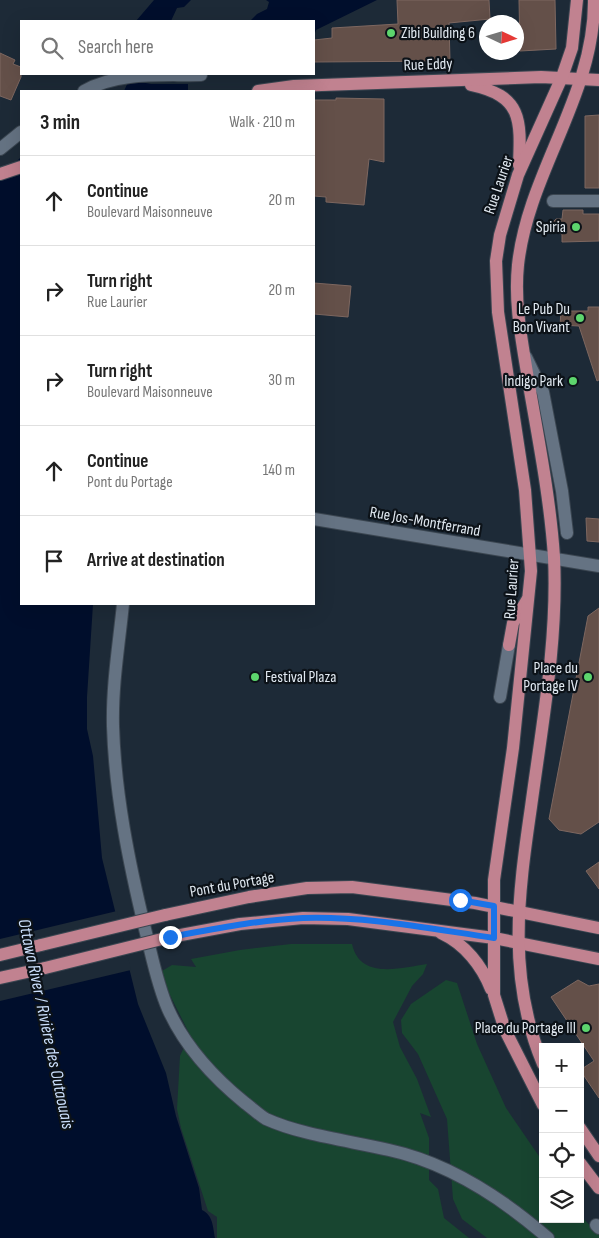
<!DOCTYPE html>
<html lang="en">
<head>
<meta charset="utf-8">
<style>
  :root { --surface:#fff; --page:#f6f6f6; --text:#222; --muted:#767676; --line:#e0e0e0 }
  body { margin:0; font-family:"Sofia Sans Condensed",sans-serif; background:var(--page); color:var(--text) }
  .controls { position:absolute; right:15px; bottom:15px; display:grid; overflow:hidden; border-radius:0px; box-shadow:0 5px 20px #0002 }
  .controls button { width:45px; height:45px; display:grid; place-items:center; padding:0; border:0; border-bottom:1px solid var(--line); background:var(--surface); color:var(--text); font:25px sans-serif }
  .compass { position:absolute; left:479px; top:15px; width:45px; height:45px; border-radius:50%; background:var(--surface); box-shadow:0 5px 20px #0002; rotate:94deg }
  .stop { position:absolute; width:15px; height:15px; margin:-11px; border:4px solid #1a73e8; border-radius:50%; background:#fff }
  .stop.end { background:#1a73e8; border-color:#fff; box-shadow:0 1px 5px #0008 }
  .list { margin:0; padding:0; list-style:none }
  h2 { display:flex; justify-content:space-between; align-items:center; height:65px; margin:0; padding:0 20px; font-size:21px }
  h2 small { font-size:16px; font-weight:400; color:var(--muted) }
  .list li { display:grid; grid-template-columns:32px 1fr auto; gap:15px; align-items:center; box-sizing:border-box; height:90px; padding:0 20px; border-top:1px solid var(--line) }
  .list b { display:block; font-size:19px; white-space:nowrap }
  .list p { margin:0; font-size:16px; white-space:nowrap; color:var(--muted) }
  .list em { font-size:16px; font-style:normal; color:var(--muted) }
  .icon { flex:none; width:28px; height:28px; fill:none; stroke:currentColor; stroke-width:2; stroke-linecap:round; stroke-linejoin:round }
  .map { position:relative; flex:none; width:599px; height:1238px; overflow:hidden }
  .search { position:absolute; background:var(--surface); box-shadow:0 5px 20px #0002; left:20px; top:20px; width:295px; height:55px; display:flex; align-items:center; gap:12px; box-sizing:border-box; padding:0 18px; border-radius:0px; color:var(--muted); font-size:19px }
  .panel { position:absolute; background:var(--surface); box-shadow:0 5px 20px #0002; left:20px; top:90px; width:295px; height:515px; border-radius:0px }
  .map>svg:first-child { display:block }
  .green { fill:#184530 }
  .water { fill:#000e2c }
  .pier { fill:#1d2a37 }
  .building { fill:#645049; stroke:#7d6760 }
  .lines { fill:none; stroke-linecap:round; stroke-linejoin:round }
  .minor-casing { stroke:#3b4651; stroke-width:14 }
  .major-casing { stroke:#3b4651; stroke-width:14 }
  .minor { stroke:#657383; stroke-width:12 }
  .major { stroke:#c18290; stroke-width:12 }
  .major-bridge-casing { stroke:#3b4651; stroke-width:14; stroke-linecap:butt }
  .major-bridge { stroke:#c18290; stroke-width:12 }
  .route { stroke:#1a73e8; stroke-width:6 }
  .poi-dot { fill:#5dd56d; stroke:#0c1218; stroke-width:2 }
  .labels { text-anchor:middle; dominant-baseline:central; stroke-width:4.5; stroke-linejoin:round; paint-order:stroke }
  .poi-label { font-size:16px; fill:#e1e9f1; stroke:#0c1218; text-anchor:end }
  .street-label { font-size:16px; fill:#e1e9f1; stroke:#0c1218 }
  .water-label { font-size:18px; font-style:italic; fill:#cbdffc; stroke:#0c1218 }
</style>
</head>
<body>
<div class="map">
<svg width="599" height="1238" viewBox="0 0 599 1238">
  <rect width="100%" height="100%" fill="#1d2a37"/>
  <g class="green">
    <path d="M291 944H352C360 980 400 968 427 964L423 974 412 986 393 1022 400 1047 417 1079 431 1117 420 1113 429 1138V1180L438 1189 444 1218 469 1238H217V1217L208 1211 181 1128 177 1109 180 1056 190 1035 169 993 162 971 172 965 196 967 191 959 240 950Z"/>
    <polygon points="446,980 457,983 477,1044 506,1108 543,1162 543,1219 580,1219 580,1215 599,1235 599,1238 487,1238 462,1219 453,1199 447,1119 418,1054 402,1033 401,1020 411,1004"/>
  </g>
  <g class="water">
    <polygon points="154,0 191,0 184,7 177,8 171,21 136,21"/>
    <polygon points="266,0 377,0 316,30 314,36 314,21 250,21 257,14 267,9 269,2"/>
    <polygon points="129,80 151,84 188,84 188,91 124,91"/>
    <path d="M21 157V604H93L87 697V729L93 756 102 858 138 1004 166 1073 176 1116 199 1188 202 1210C213 1215 213 1227 215 1238H0V178Z"/>
  </g>
  <polygon class="pier" points="117,911 131,970 0,1001 0,939"/>
  <g class="building">
    <polygon points="397,0 489,0 490,19 449,23 450,61 314,62 314,40 332,38 332,28 398,24"/>
    <polygon points="519,0 555,0 556,49 520,51"/>
    <polygon points="0,53 15,60 13,64 21,67 21,77 11,100 0,96"/>
    <polygon points="336,98 384,99 384,162 369,159 364,205 326,202 326,197 314,196 314,100 336,100"/>
    <polygon points="599,115 599,188 585,188 585,116"/>
    <polygon points="563,210 583,210 583,214 599,214 599,241 562,242 562,234 552,231 553,222 556,219 562,219"/>
    <polygon points="314,283 351,286 348,317 314,314"/>
    <polygon points="588,307 599,307 599,380 597,381 579,326 560,325 561,311 588,311"/>
    <polygon points="586,518 599,519 599,542 587,541"/>
    <polygon points="599,608 599,822 581,834 559,830 549,819 588,616"/>
    <polygon points="599,862 599,889 586,871"/>
    <polygon points="578,980 589,986 599,984 599,1098 580,1070 594,1061 551,997"/>
  </g>
  <g class="lines">
    <defs>
      <g id="minor">
        <path d="M84 91C120 71 161 76 201 75"/>
        <polyline points="0,149 21,132"/>
        <polyline points="553,201 599,201"/>
        <polyline points="526,357 543,392 562,491 567,533"/>
        <polyline points="314,519 599,566"/>
        <path d="M123 604C119 644 112 685 113 726 115 794 129 863 145 929 152 956 157 984 168 1009 185 1047 213 1077 245 1103 252 1108 259 1115 266 1119 301 1135 351 1141 389 1150 449 1163 502 1198 548 1238"/>
        <polyline points="500,697 509,645"/>
        <polyline points="596,1225 599,1228"/>
      </g>
      <g id="major">
        <path d="M471 85C522 96 521 119 519 165"/>
        <polyline points="258,91 294,86 541,77 599,80"/>
        <polyline points="0,174 21,167"/>
        <polyline points="509,645 513,623 527,600"/>
        <polyline points="165,915 249,897 307,888 352,887 475,903 599,928"/>
        <path d="M441 933C465 944 482 966 491 989"/>
        <polyline points="170,937 240,924 303,918 348,919 494,938 599,959"/>
        <polyline points="0,955 41,945"/>
        <polyline points="0,978 45,968"/>
        <path d="M543 1064C507 978 518 896 531 807 542 725 558 640 554 557 550 497 538 438 528 379 522 341 514 304 518 265 528 172 595 95 594 0"/>
        <polyline points="543,1105 505,1030 494,995 494,880 513,748 531,571 525,490 498,312 496,261 500,235 518,175 562,77 572,48 577,0"/>
        <polyline points="580,1128 599,1156"/>
        <polyline points="580,1163 599,1188"/>
      </g>
    </defs>
    <use href="#minor" class="minor-casing"/>
    <use href="#major" class="major-casing"/>
    <use href="#minor" class="minor"/>
    <use href="#major" class="major"/>
    <defs>
      <g id="major-bridge">
        <polyline points="41,945 165,915"/>
        <polyline points="45,968 170,937"/>
      </g>
    </defs>
    <use href="#major-bridge" class="major-bridge-casing"/>
    <use href="#major-bridge" class="major-bridge"/>
  </g>
  <g class="lines">
    <path class="route" d="M170 937C214 929 258 920 303 918 367 916 431 929 494 938V906L460 900"/>
  </g>
  <g class="poi-dot">
    <circle cx="391" cy="33" r="5"/>
    <circle cx="576" cy="227" r="5"/>
    <circle cx="580" cy="318" r="5"/>
    <circle cx="573" cy="381" r="5"/>
    <circle cx="255" cy="677" r="5"/>
    <circle cx="588" cy="677" r="5"/>
    <circle cx="586" cy="1028" r="5"/>
  </g>
  <g class="labels">
    <g class="poi-label">
      <text x="401" y="33" text-anchor="start">Zibi Building 6</text>
      <text x="566" y="227">Spiria</text>
      <text x="570" y="309">Le Pub Du<tspan x="570" dy="18">Bon Vivant</tspan></text>
      <text x="563" y="381">Indigo Park</text>
      <text x="578" y="668">Place du<tspan x="578" dy="18">Portage IV</tspan></text>
      <text x="265" y="677" text-anchor="start">Festival Plaza</text>
      <text x="576" y="1028">Place du Portage III</text>
    </g>
    <g class="street-label">
      <text transform="translate(428 65) rotate(-2)">Rue Eddy</text>
      <text transform="translate(499 185) rotate(-71)">Rue Laurier</text>
      <text transform="translate(425 522) rotate(10)">Rue Jos-Montferrand</text>
      <text transform="translate(512 589) rotate(-86)">Rue Laurier</text>
      <text transform="translate(232 885) rotate(-10)">Pont du Portage</text>
    </g>
    <g class="water-label">
      <text transform="translate(46 1024) rotate(78)">Ottawa River / Rivière des Outaouais</text>
    </g>
  </g>
</svg>
<div class="controls">
<button>+</button>
<button>−</button>
<button><svg class="icon" aria-label="locate" viewBox="0 0 24 24"><circle cx="12" cy="12" r="6"/><path d="M12 2v4M12 18v4M2 12h4M18 12h4"/></svg></button>
<button><svg class="icon" aria-label="layers" viewBox="0 0 24 24"><path d="M12 4l9 5-9 5-9-5zM3 14l9 5 9-5"/></svg></button>
</div>
<svg class="compass" viewBox="-18 -18 36 36"><path d="M0-13l5 13h-10z" fill="#e53935"/><path d="M0 13l5-13h-10z" fill="#767676"/></svg>
<div class="stop" style="left:460px;top:900px"></div>
<div class="stop end" style="left:170px;top:937px"></div>
<div class="search"><svg class="icon" aria-label="search" viewBox="0 0 24 24"><circle cx="10" cy="10" r="6"/><path d="M15 15l6 6"/></svg>Search here</div>
<section class="panel">
<h2>3 min<small>Walk · 210 m</small></h2>
<ul class="list">
<li><svg class="icon" aria-label="ahead" viewBox="0 0 24 24"><path d="M12 20V5M6 11l6-6 6 6"/></svg><div><b>Continue</b><p>Boulevard Maisonneuve</p></div><em>20 m</em></li>
<li><svg class="icon" aria-label="right" viewBox="0 0 24 24"><path d="M7 20v-9h11M14 6l5 5-5 5"/></svg><div><b>Turn right</b><p>Rue Laurier</p></div><em>20 m</em></li>
<li><svg class="icon" aria-label="right" viewBox="0 0 24 24"><path d="M7 20v-9h11M14 6l5 5-5 5"/></svg><div><b>Turn right</b><p>Boulevard Maisonneuve</p></div><em>30 m</em></li>
<li><svg class="icon" aria-label="ahead" viewBox="0 0 24 24"><path d="M12 20V5M6 11l6-6 6 6"/></svg><div><b>Continue</b><p>Pont du Portage</p></div><em>140 m</em></li>
<li><svg class="icon" aria-label="arrive" viewBox="0 0 24 24"><path d="M6 21V4h12l-3 4 3 4H6"/></svg><div><b>Arrive at destination</b></div></li>
</ul>
</section>
</div>
</body>
</html>
